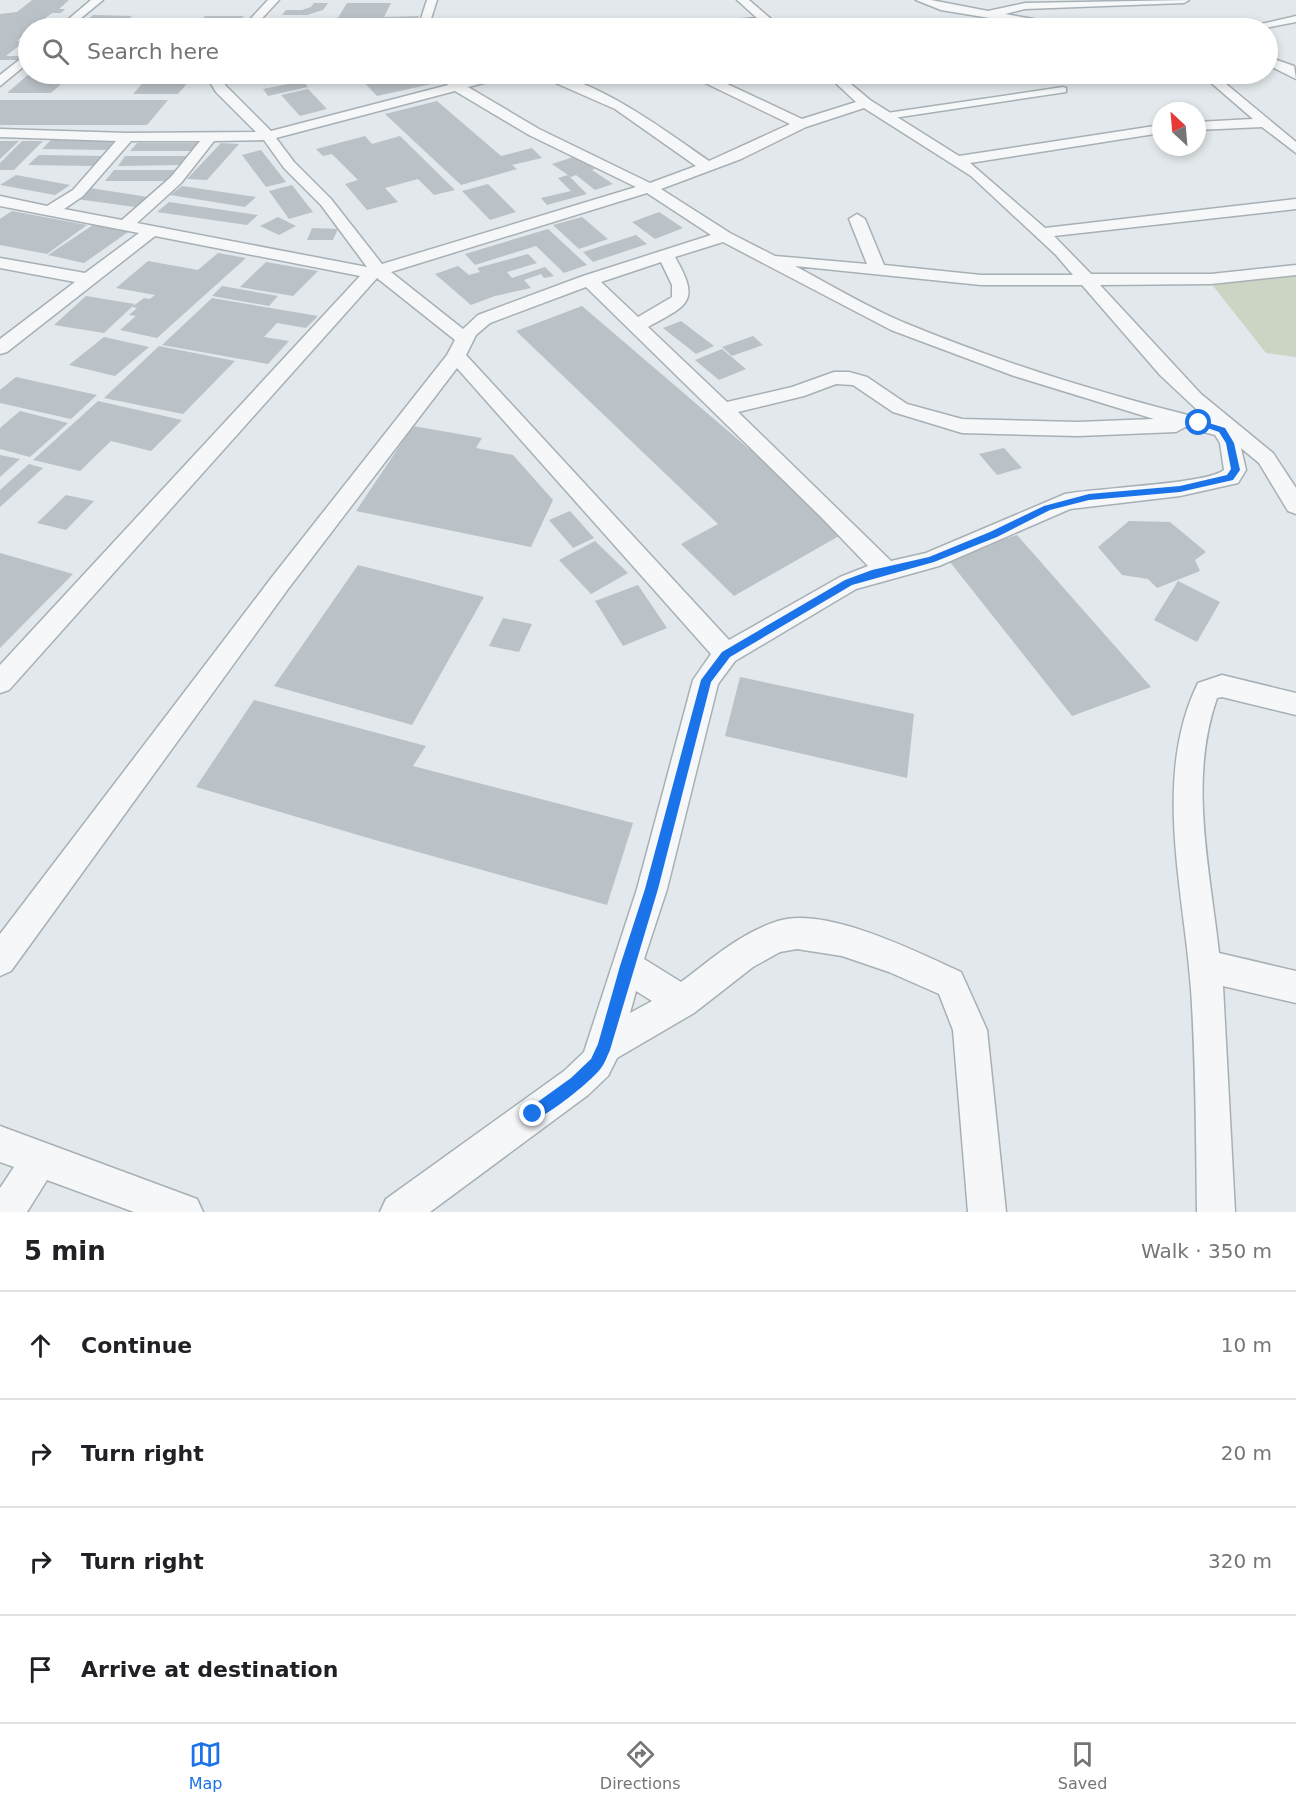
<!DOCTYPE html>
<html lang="en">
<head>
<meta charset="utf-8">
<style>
  :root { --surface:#fff; --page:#f2f2f2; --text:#202124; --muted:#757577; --line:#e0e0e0; --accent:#1a73e8 }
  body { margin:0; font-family:"DejaVu Sans",sans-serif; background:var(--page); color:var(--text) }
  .compass { position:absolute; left:1152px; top:102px; width:54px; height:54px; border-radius:50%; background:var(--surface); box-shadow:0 3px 9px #0003; rotate:334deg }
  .stop { position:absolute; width:18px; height:18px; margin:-14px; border:4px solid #1a73e8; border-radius:50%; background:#fff }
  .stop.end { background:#1a73e8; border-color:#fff; box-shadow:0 2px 6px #0008 }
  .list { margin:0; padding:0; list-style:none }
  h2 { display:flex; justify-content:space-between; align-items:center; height:78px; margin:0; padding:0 24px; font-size:26px }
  h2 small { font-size:20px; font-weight:400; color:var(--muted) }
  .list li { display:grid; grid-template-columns:39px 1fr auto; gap:18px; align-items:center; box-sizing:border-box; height:108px; padding:0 24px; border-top:2px solid var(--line) }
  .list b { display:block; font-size:22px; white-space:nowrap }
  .list em { font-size:20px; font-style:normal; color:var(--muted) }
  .icon { flex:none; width:33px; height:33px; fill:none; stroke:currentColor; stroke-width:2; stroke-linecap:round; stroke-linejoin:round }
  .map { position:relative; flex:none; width:1296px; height:1212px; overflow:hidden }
  .search { position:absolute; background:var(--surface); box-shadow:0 3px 9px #0003; left:18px; right:18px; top:18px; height:66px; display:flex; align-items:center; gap:15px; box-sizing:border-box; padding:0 21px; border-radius:33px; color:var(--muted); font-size:22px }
  .sheet { height:510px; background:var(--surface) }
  nav { display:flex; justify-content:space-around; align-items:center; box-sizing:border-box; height:84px; border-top:2px solid var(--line); background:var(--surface); font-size:16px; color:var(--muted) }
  nav a { display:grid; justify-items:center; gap:3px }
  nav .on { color:var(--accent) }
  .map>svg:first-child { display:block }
  .green { fill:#ccd4c4 }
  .building { fill:#bac2c8 }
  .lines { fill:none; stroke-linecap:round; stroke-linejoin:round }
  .pedestrian-casing { stroke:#a7b0b5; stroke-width:3 }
  .minor-casing { stroke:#a7b0b5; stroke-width:3 }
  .pedestrian { fill:#f5f7f9; fill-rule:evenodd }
  .minor { fill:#f5f7f9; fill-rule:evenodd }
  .route { fill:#1a73e8 }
</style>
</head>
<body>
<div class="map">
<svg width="1296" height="1212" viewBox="0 0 1296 1212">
  <rect width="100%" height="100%" fill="#e2e8eb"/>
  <polygon class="green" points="1296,265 1296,357 1266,353 1210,282"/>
  <g class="building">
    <polygon points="32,0 69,0 59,9 65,9 61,13 52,13 33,28 28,28 28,38 20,38 17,41 25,41 6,56 21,56 17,60 0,60 0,14 17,12"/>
    <polygon points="314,3 328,3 323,10 307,15 282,15 286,10 302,10 311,7"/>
    <polygon points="347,3 391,3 384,17 419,16 414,28 348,28 349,26 333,26"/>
    <polygon points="93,15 132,16 119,28 79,28"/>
    <polygon points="205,16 244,16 233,28 193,28"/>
    <polygon points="29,74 72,74 51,93 7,93"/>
    <polygon points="151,74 195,74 178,94 133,94"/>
    <polygon points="370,74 426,74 436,83 377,96 358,76"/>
    <polygon points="303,81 308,87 268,96 263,89"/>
    <polygon points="308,89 327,109 300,116 281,95"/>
    <polygon points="0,100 168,100 147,125 0,125"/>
    <polygon points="437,101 501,156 532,148 542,158 512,165 517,169 461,185 385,114"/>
    <polygon points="365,136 372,144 400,136 455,190 434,195 418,179 385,188 398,202 367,210 345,184 358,180 332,154 323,156 316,149"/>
    <polygon points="51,140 114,141 106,150 42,149"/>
    <polygon points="0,141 19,141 0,159"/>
    <polygon points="22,141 43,141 14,170 0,170 0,163"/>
    <polygon points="137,143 198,143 192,151 130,151"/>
    <polygon points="221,143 239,144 207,180 187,179"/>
    <polygon points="261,150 286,182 266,187 242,155"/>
    <polygon points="39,155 104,156 94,166 28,165"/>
    <polygon points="125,156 188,156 181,165 118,166"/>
    <polygon points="576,156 595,169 592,170 613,184 595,190 576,175 571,177 552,164"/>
    <polygon points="114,170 178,170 170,181 105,181"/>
    <polygon points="16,175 70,185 55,195 0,185"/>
    <polygon points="568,175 587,194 547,205 541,198 571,191 558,178"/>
    <polygon points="488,184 516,212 490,220 462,191"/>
    <polygon points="292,185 313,212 289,219 269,191"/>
    <polygon points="182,186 256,197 245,207 170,195"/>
    <polygon points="90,188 148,197 135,207 76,199"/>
    <polygon points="169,202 258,215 247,225 157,212"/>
    <polygon points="12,211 87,225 47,254 0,245 0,219"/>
    <polygon points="659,212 683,228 655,239 632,222"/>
    <polygon points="278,217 296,226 279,235 260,226"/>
    <polygon points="582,217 608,239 579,249 553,225"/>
    <polygon points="96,223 131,230 84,263 48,255"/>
    <polygon points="312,228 338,229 333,240 307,240"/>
    <polygon points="548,229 587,265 564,273 536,246 475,265 465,254"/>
    <polygon points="636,235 647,244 593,262 583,252"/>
    <polygon points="218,253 246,258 157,338 120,330 136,316 129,315 137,308 132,307 144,298 150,299 155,295 116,288 148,261 198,270"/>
    <polygon points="528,254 537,263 507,272 512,278 545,267 554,276 544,278 541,274 524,280 531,288 495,296 471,305 435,274 458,266 469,275 480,272 477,268"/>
    <polygon points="266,262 318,271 293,296 240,287"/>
    <polygon points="222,286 278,296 269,306 212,296"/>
    <polygon points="86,296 135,304 104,333 54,325"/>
    <polygon points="212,298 318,316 306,328 277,323 264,337 289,341 268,364 162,345"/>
    <polygon points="582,306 846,532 734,596 681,544 718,524 516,331"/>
    <polygon points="681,321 714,346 696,354 663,328"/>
    <polygon points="753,336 763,345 732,356 722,347"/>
    <polygon points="104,337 149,347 115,376 69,365"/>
    <polygon points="159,346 235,361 183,414 104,398"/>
    <polygon points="722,349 746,369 719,380 695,360"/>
    <polygon points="16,377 97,395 71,419 0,403 0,390"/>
    <polygon points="98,401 182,420 151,451 111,441 80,471 33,460"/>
    <polygon points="20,411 68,423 30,457 0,449 0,428"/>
    <polygon points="413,426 482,438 476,448 513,455 553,500 531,547 356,511"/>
    <polygon points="1004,448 1022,468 997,475 979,454"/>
    <polygon points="0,455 20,459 0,477"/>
    <polygon points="29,464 43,468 0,507 0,490"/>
    <polygon points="66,495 94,501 66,530 37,523"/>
    <polygon points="570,511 594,538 573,548 549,520"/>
    <polygon points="1129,521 1170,522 1206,552 1195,560 1200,571 1157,588 1148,579 1122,575 1098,547"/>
    <polygon points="1017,535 1151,687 1072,716 946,557"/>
    <polygon points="595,541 628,573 591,594 559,560"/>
    <polygon points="0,553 73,574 0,648"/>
    <polygon points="358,565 484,597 412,725 274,686"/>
    <polygon points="1178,581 1220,602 1197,642 1154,620"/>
    <polygon points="638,585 667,628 623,646 595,601"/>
    <polygon points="503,618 532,624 519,652 489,646"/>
    <polygon points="740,677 914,714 907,778 725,736"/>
    <polygon points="254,700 426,746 413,766 633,823 607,905 375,840 196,787"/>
  </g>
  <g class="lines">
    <defs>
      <polygon id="pedestrian" points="1063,87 1066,88 1066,92 887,119 882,116 887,113"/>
      <g id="minor">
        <polygon points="91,0 103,0 69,28 58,28"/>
        <polygon points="268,0 279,0 253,28 242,28"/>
        <polygon points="427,0 437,0 428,28 418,28"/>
        <path d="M737 0H749L778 25 772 28C742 19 703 31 671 28L677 25 757 18Z"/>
        <polygon points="916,0 931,0 988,11 1025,3 1189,0 1184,3 1025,9 1005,14 1050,22 1100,25 1105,28 1050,28 941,10"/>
        <polygon points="1296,16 1296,22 1265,28 1244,28"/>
        <polygon points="28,53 28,63 0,86 0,75"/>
        <polygon points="1268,57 1294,66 1296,79 1268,65"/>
        <path d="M205 74H217L226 86 271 131 448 85 439 74H452L460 82 490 74H509L507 77 468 87 539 129 650 183 696 166 615 109 542 77 540 74C591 74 667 132 709 161L790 124 693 77 691 74H706L802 119 856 102 826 74H839L870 100 959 156 1161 125V133L970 163 1045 228 1296 199V209L1054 236 1091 274H1211L1296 265V275L1211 284 1100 285 1201 394 1273 453 1296 488V514L1288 511 1259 463 1241 448 1246 470 1238 483 1180 496 1070 509 939 566 856 589 735 661 718 684 667 889 644 959 681 982C712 959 740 933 778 921 826 906 917 952 961 972L987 1030 1006 1212H968L953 1030 939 994 889 972 842 956 797 949 780 952 753 967 694 1013 617 1058 608 1076 588 1095 430 1212H380L386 1199 564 1071 584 1052 637 889 693 680 711 654 457 368 288 589 11 971 0 976V934L272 577 447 355 455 340 377 278 9 690 0 693V665L360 276 155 236 7 352 0 354V339L75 282 0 268V258L85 273 139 233 0 206V196L47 206 73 190 116 141 0 137V129L127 133 256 132 216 92ZM455 91 529 135 636 187 382 264 331 199 294 162 276 138ZM864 108 971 176 1056 255 1073 275H981L884 265 865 219 857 214 849 219 867 264 775 256 730 233 661 189 741 159 806 127ZM264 140 284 168 321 205 367 267 137 223 181 183 214 141ZM131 141H200L171 177 122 220 64 209 83 196ZM647 193 711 235 583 276 478 315 463 329 391 272ZM723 242 891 330 1014 376 1154 419 1078 422 962 419 907 404 867 377 849 372H834L792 387 727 402 648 327C688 305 701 302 675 257ZM661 262 672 285V297L638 317 601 282ZM795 266 981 285H1082L1160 375 1208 420C1105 395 1002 363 905 323 867 307 831 285 795 266ZM586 287 822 518 868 566 840 577 729 640 466 355 476 335 490 323ZM836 384 853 385 893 412 962 433 1078 436 1176 432 1185 427 1215 435 1220 443 1224 470C1208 484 1095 488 1065 494L926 553 891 561 738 412 804 396ZM636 991 652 1001 630 1013Z"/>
        <polygon points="1201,74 1214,74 1296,142 1296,153 1262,127 1197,130 1197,122 1253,119"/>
        <path d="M1222 675 1296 693V715L1222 697 1217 698C1188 781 1210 869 1219 953L1296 971V1003L1223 986 1235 1212H1197C1196 1138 1196 1063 1191 989 1184 890 1152 777 1198 683Z"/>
        <polygon points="0,1126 197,1199 203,1212 134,1212 47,1180 27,1212 0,1212 0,1188 14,1167 0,1162"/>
      </g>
    </defs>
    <use href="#pedestrian" class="pedestrian-casing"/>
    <use href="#minor" class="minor-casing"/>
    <use href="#pedestrian" class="pedestrian"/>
    <use href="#minor" class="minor"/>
  </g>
  <path class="route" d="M1199 420 1225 428 1234 443 1240 470 1233 480 1180 492 1089 500 1050 510 997 537 934 562 852 585 730 657 711 682 658 889 610 1050C607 1056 605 1063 601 1068 593 1080 539 1124 528 1120V1109L571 1078 591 1059 598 1044 620 966 645 889 701 680 722 652 845 580 872 570 929 557 990 532 1044 506 1089 494 1180 486 1227 475 1231 469 1226 443 1219 432 1196 424Z"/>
</svg>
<svg class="compass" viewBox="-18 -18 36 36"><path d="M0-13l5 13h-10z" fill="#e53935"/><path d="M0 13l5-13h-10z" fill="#757577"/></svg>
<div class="stop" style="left:1199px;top:423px"></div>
<div class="stop end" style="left:533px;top:1114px"></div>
<div class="search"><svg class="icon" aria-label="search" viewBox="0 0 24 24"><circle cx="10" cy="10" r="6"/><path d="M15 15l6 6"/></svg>Search here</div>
</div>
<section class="sheet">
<h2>5 min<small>Walk · 350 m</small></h2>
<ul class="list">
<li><svg class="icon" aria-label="ahead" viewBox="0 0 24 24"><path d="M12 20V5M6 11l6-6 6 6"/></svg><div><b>Continue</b></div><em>10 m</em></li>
<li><svg class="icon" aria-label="right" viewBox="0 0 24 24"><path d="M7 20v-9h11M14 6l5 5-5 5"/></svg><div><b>Turn right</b></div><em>20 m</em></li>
<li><svg class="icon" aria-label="right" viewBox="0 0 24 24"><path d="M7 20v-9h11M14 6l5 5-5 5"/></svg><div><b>Turn right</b></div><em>320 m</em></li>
<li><svg class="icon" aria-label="arrive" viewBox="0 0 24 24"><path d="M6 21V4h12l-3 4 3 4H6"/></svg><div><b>Arrive at destination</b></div></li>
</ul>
</section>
<nav>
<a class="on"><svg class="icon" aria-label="map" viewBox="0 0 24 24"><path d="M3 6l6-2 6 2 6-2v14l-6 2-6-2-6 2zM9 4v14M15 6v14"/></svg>Map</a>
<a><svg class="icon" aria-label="directions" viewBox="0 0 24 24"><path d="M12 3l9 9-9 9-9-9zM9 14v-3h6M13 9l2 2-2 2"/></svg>Directions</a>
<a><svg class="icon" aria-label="saved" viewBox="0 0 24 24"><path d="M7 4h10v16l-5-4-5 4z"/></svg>Saved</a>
</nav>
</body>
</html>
